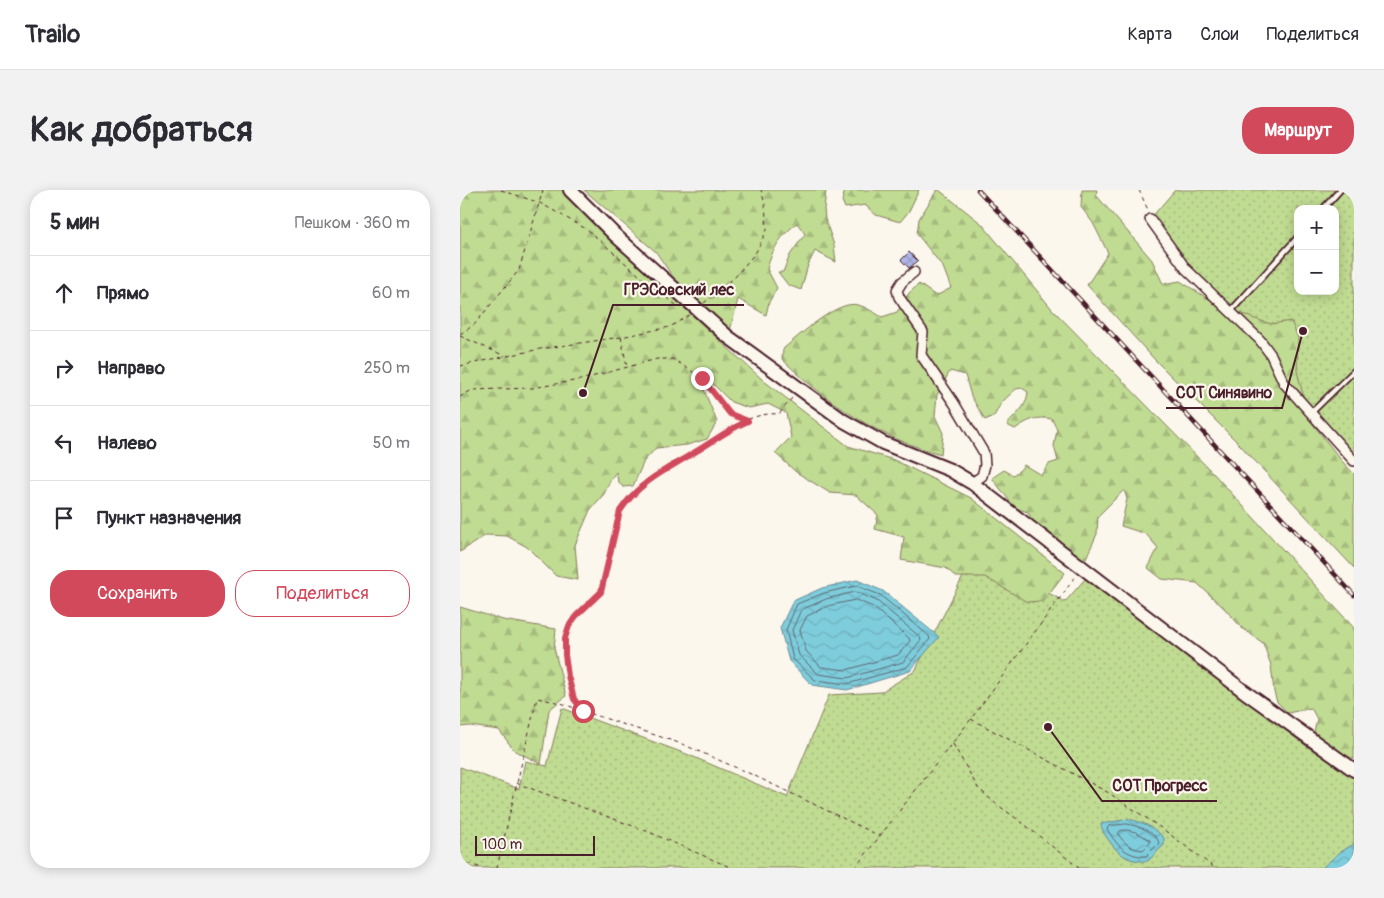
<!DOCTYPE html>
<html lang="ru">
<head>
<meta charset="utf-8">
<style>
  :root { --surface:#fff; --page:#f2f2f3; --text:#2b2b33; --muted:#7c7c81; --line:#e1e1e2; --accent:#d1495b }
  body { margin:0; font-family:Pangolin,sans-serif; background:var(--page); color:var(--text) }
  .controls { position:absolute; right:15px; top:15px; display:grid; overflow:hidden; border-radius:10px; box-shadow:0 2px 12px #0003 }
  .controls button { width:45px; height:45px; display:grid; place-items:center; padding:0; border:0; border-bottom:1px solid var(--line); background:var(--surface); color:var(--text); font:25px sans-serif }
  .scale { position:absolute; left:15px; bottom:12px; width:120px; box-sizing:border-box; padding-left:5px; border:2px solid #4a1f2b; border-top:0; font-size:14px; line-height:18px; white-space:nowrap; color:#4a1f2b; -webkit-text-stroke:4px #fbf7ec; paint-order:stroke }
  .stop { position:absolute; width:15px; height:15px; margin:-11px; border:4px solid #d1495b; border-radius:50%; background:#fff }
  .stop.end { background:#d1495b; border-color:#fff; box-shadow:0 1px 5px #0008 }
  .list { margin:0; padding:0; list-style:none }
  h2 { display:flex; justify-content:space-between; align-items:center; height:65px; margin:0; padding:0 20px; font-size:21px }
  h2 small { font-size:16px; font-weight:400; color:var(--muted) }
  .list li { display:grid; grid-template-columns:32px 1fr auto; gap:15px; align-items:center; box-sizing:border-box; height:75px; padding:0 20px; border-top:1px solid var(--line) }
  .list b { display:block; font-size:19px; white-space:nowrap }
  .list em { font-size:16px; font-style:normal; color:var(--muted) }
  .actions { display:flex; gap:10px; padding:15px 20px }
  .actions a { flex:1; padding:11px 0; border:1px solid var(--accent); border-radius:20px; text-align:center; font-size:18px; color:var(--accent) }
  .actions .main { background:var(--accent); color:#fff }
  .icon { flex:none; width:28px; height:28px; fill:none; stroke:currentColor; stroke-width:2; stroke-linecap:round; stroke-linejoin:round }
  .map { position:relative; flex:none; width:894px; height:678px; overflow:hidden; border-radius:20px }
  header { display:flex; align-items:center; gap:30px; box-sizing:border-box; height:70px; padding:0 25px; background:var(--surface); border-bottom:1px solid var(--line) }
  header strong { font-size:24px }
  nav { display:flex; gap:28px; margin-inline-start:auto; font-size:18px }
  .intro { display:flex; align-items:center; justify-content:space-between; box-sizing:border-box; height:120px; padding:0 30px }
  h1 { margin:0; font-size:35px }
  .button { padding:12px 22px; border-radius:20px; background:var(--accent); color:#fff; font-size:18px; font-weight:700 }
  main { display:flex; gap:30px; padding:0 30px }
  aside { flex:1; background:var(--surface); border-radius:20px; box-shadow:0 2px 12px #0003 }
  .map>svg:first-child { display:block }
  .grass { fill:url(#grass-dots); stroke:#857d5e; fill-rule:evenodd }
  .forest { fill:url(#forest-firs); stroke:#857d5e }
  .water { fill:url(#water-waves); stroke:#698795 }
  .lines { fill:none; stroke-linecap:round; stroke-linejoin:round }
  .shore { stroke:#5f6572; stroke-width:1 }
  .building { fill:url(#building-cross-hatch); stroke:#4a1f2b }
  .lane-casing { stroke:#4a1f2b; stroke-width:8 }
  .street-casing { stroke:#4a1f2b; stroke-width:12 }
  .secondary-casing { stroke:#4a1f2b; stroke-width:16 }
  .path { stroke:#4a1f2b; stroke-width:1; stroke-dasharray:4 4; stroke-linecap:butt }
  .lane { stroke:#fbf7ec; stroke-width:4.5 }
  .street { stroke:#fbf7ec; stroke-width:9 }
  .secondary { stroke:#fbf7ec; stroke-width:12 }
  .rail-casing { stroke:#4a1f2b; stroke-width:4.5 }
  .rail { stroke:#fbf7ec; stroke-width:2.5; stroke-dasharray:8; stroke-linecap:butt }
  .route { stroke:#d1495b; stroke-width:6 }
  .leader { fill:none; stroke:#4a1f2b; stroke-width:2 }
  .callout-dot { fill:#4a1f2b; stroke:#fbf7ec; stroke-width:2 }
  .callout-label { font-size:16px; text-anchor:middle; font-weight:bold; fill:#4a1f2b; stroke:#fbf7ec; stroke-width:4.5; stroke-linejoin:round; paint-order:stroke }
</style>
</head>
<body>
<header>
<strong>Trailo</strong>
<nav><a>Карта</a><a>Слои</a><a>Поделиться</a></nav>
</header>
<div class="intro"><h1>Как добраться</h1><a class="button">Маршрут</a></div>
<main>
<aside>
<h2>5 мин<small>Пешком · 360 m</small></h2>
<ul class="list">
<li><svg class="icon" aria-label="ahead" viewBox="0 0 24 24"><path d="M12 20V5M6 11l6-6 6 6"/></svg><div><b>Прямо</b></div><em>60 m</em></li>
<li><svg class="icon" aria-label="right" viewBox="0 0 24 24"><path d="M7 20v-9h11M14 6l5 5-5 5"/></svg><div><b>Направо</b></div><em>250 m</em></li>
<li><svg class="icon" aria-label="left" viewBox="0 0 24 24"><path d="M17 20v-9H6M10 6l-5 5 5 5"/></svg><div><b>Налево</b></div><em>50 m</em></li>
<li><svg class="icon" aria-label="arrive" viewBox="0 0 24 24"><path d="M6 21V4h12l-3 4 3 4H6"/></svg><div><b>Пункт назначения</b></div></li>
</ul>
<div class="actions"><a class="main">Сохранить</a><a>Поделиться</a></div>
</aside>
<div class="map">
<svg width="894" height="678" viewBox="0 0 894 678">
  <defs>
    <pattern id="grass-dots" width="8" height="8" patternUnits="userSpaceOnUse" patternTransform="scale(1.25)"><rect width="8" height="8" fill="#c0db92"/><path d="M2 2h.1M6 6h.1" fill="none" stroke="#a6bc7e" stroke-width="1.8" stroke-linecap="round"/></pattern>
    <pattern id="forest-firs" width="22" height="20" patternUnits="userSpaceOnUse" patternTransform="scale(1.25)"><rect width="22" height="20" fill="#c0db92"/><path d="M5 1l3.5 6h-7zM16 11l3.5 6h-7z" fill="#a6bc7e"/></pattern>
    <pattern id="water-waves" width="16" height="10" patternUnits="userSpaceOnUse" patternTransform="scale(1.25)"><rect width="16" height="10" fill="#7ecddc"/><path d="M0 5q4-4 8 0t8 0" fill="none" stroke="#6eb0bd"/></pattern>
    <pattern id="building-cross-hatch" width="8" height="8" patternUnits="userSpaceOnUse" patternTransform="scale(1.25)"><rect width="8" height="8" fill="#adb4e5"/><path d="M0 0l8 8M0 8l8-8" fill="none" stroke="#969ac5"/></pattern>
  </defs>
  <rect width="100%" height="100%" fill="#fbf7ec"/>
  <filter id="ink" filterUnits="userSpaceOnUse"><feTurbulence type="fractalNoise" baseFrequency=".02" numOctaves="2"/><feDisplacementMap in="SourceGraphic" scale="10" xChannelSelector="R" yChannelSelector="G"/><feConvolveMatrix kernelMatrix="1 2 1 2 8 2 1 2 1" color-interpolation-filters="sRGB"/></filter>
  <g filter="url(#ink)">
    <g class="grass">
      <path d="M715 0H894V271L726 79 690 29ZM838 19H875V101H838Z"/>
      <polygon points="515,363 605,412 625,389 845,555 894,587 894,678 0,678 0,577 59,599 65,571 87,576 102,518 229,565 327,607 369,505 421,502 455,481"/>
    </g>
    <g class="forest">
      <polygon points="0,0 102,0 189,86 304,191 388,256 434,270 511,308 605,383 583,411 567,412 525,387 496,387 486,378 441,370 444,347 415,339 418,325 396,305 370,303 336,282 315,263 331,247 326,223 308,214 289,218 271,212 251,192 242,195 257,232 247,249 227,255 196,258 184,271 173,296 163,297 158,291 156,282 151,289 144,304 130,320 115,355 118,390 96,386 67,357 47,346 26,345 0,362"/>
      <path d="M124 0H366L364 19 365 29 374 55 376 72 355 61 348 75 341 100 328 95 318 82H323L330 65 345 44 337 33C320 47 313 57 307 79L317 98 309 112 306 125 278 109 270 141 226 106 196 62Z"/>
      <polygon points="385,0 459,0 449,21 440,32 416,25 405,15 385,18 382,11"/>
      <path d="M477 0H479L522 34 592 119 753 283 894 438V569L872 558 854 542 857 529 851 518 828 523 817 512 814 502 811 475 803 453 782 438 764 418 737 393 702 389 688 378 698 358 686 344 661 336 667 309 664 300 638 326 637 344 626 368 611 374 582 351 568 322 555 318 532 288 544 280 553 285 560 280 564 275 581 285 589 274 598 271 594 256 597 240 592 229C576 226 568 230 555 239L547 235C557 222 566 219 568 202L562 198 556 199 542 212 534 226 525 230 511 206 505 185 490 181 477 205 476 215 475 226 483 243 481 264C420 249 367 213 322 169L323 159C339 146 378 109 398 115 406 117 415 123 422 127L437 122 449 103 459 94 476 106 491 98 483 77 457 44 459 29Z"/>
      <polygon points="622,0 637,0 636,5 692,70 703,94 720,91 747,108 792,128 811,134 831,131 838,148 837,181 849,229 881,270 894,284 894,378 780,255 695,170 627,95 648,63 633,33 621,17"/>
      <polygon points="0,417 43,430 96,439 94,458 106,506 89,520 81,574 54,560 39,540 10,536 0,537"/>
    </g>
    <g class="water">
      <polygon points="397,390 423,401 479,447 450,481 387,500 352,495 329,471 320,438 333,411 362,398"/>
      <path d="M668 629C683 632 694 637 704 648V655L688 671C670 672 660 666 650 652 645 645 642 641 641 634Z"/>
      <polygon points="894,654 894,678 862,678 879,663"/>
    </g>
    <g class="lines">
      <g class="shore">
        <polygon points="397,396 420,405 469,446 470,449 447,477 387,494 355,490 333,469 326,440 337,414 364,403"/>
        <polygon points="396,402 417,411 460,447 461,450 443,472 387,488 358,484 339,465 332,440 341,420 366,409"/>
        <polygon points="396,410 413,417 449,448 450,451 438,465 386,480 361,477 346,461 340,440 347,426 368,416"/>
        <path d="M667 634C678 636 696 641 699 653L686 666C666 667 656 654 647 639L649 636Z"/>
        <path d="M667 640 676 642 690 650V653L683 660C671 659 665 654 658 644L660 641Z"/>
      </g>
    </g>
    <polygon class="building" points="449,62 458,71 449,78 441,70"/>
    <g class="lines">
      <defs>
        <g id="lane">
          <polyline points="863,19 880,0"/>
          <polyline points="771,121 838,47"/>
          <polyline points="851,223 894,181"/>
        </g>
        <g id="street">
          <polyline points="690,29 726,79 800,150 811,165 824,193 894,271"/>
          <polyline points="454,82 442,92 437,100 439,107 463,142 461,165 494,213 524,263 525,275 522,286 512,293"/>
        </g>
        <polyline id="secondary" points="110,0 155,45 267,146 384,231 423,253 490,280 512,293 785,502 894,580"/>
      </defs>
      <use href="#lane" class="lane-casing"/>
      <use href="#street" class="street-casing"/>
      <use href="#secondary" class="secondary-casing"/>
      <g class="path">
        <polyline points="41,0 80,13 128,40 189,94 220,118"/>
        <polyline points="679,0 688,20"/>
        <polyline points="244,113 275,87 296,62 307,40 305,14 301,0"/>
        <polyline points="0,144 14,135 59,80 83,0"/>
        <polyline points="0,146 45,166"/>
        <polyline points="161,147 167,177"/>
        <polyline points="0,176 80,159 161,147 210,137 229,125"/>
        <polyline points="0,207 12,200 72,198 120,190 197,169 213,169 242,188 270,224 287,230"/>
        <path d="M332 208 319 224C287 221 260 247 234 262 209 277 174 292 160 320 155 331 149 362 147 376 145 384 145 394 141 401 135 413 121 418 114 428 110 434 106 442 105 449 102 468 108 508 123 521L222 554 293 585 420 646"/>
        <polyline points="511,529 649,603 704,640 755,678"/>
        <polyline points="493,554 518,598 535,613 564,634 619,678"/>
        <polyline points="56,593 184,640 272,678"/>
        <polyline points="0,671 22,678"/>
        <polyline points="37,678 77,508 101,513 120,520"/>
        <polyline points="395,678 511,529 616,386"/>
      </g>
      <use href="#lane" class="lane"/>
      <use href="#street" class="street"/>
      <use href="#secondary" class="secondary"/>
      <defs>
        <polyline id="rail" points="518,0 894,405"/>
      </defs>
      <use href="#rail" class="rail-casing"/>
      <use href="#rail" class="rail"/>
    </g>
  </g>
  <g class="lines" filter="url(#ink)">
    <path class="route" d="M123 521 114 509 108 486 105 465V448L109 436 116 426 141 402 160 321C180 291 206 280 235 262 254 251 267 240 288 231L270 224 242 188"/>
  </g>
  <path class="leader" d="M123 203L153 115H284M843 141L822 218H706M588 537L642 611H757"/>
  <g class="callout-dot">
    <circle cx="123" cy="203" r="5"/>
    <circle cx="843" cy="141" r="5"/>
    <circle cx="588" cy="537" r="5"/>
  </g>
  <g class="callout-label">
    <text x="219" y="105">ГРЭСовский лес</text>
    <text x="764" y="208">СОТ Синявино</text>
    <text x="700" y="601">СОТ Прогресс</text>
  </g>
</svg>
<div class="controls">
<button>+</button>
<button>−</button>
</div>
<div class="scale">100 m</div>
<div class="stop" style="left:123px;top:521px"></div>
<div class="stop end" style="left:242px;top:188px"></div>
</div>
</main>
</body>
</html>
